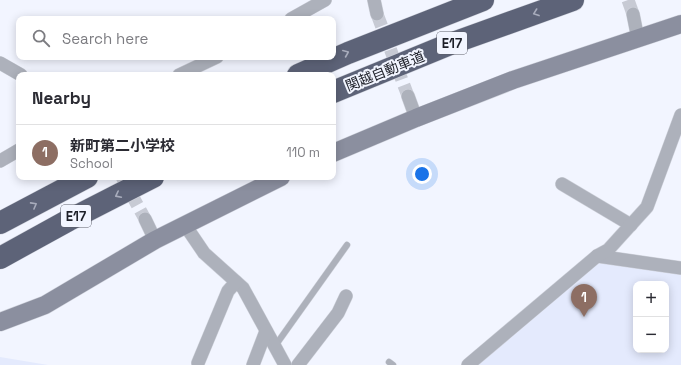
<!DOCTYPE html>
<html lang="en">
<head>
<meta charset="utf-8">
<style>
  :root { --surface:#fff; --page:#f2f2f3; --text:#2b2b33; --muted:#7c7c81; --line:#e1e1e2; --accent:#2563eb }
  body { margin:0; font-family:"Space Grotesk","Noto Sans JP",sans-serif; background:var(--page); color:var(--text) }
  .controls { position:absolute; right:12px; bottom:12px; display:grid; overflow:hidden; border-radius:8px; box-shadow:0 2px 10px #0003 }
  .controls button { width:36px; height:36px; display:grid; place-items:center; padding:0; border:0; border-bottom:1px solid var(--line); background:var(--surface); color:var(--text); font:20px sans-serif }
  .you { position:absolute; left:422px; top:174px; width:14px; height:14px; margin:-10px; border:3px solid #fff; border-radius:50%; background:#1a73e8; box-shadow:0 0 0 6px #1a73e833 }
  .badge { display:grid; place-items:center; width:26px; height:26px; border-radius:50%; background:var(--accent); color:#fff; font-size:13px; font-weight:700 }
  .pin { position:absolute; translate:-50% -33px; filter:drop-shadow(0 1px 2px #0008) }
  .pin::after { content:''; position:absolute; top:21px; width:14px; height:12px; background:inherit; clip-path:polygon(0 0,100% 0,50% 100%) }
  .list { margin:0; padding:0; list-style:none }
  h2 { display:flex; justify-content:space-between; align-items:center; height:52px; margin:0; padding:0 16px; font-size:17px }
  h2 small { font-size:13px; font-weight:400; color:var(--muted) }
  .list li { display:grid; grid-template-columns:26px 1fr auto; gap:12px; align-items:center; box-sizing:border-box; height:56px; padding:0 16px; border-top:1px solid var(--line) }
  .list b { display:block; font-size:15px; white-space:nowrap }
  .list p { margin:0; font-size:13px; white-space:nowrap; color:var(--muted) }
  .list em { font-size:13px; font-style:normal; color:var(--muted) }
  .icon { flex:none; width:22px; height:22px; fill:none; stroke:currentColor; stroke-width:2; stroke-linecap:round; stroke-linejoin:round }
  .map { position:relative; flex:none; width:681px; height:365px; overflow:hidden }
  .search { position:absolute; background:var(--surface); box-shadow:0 2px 10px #0003; left:16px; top:16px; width:320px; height:44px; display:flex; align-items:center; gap:10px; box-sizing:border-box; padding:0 14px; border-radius:8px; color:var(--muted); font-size:15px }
  .panel { position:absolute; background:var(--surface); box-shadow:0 2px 10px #0003; left:16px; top:72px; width:320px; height:108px; border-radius:8px }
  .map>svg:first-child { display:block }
  .built { fill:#e4eafd; fill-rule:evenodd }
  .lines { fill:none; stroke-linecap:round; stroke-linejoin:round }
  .street-tunnel { stroke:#c7cad4; stroke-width:13; stroke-dasharray:13 6; stroke-linecap:butt }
  .lane-casing { stroke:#d0d3dc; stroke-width:7 }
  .street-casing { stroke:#d0d3dc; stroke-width:14 }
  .secondary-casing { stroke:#d0d3dc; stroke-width:19 }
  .highway-casing { stroke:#d0d3dc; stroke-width:23 }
  .lane { stroke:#adb1bb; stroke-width:6 }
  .street { stroke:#adb1bb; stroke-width:13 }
  .secondary { stroke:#8b8f9f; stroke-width:18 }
  .highway { stroke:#5d6378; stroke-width:22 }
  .oneway { stroke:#a8acbc }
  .labels { text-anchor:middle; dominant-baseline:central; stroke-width:4; stroke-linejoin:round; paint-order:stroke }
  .shield { fill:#f2f5ff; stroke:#5c5e68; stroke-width:1 }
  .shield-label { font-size:13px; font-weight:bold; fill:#1c1e27 }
  .street-label { font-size:14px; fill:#1c1e27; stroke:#f2f5ff }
</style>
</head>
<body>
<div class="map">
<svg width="681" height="365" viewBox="0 0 681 365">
  <rect width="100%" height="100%" fill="#f2f5ff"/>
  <g class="built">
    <path d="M601 260 681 272V365H474ZM636 284H666V350H636Z"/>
    <polygon points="0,357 48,365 49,365 0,365"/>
  </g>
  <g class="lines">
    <g class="street-tunnel">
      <polyline points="628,0 633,14"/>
      <polyline points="377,14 408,96"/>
      <polyline points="122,177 145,219"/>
    </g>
    <defs>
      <g id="lane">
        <polyline points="275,346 347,245"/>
        <polyline points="389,362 393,365"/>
      </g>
      <g id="street">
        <polyline points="374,0 377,14"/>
        <polyline points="633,14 638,39"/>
        <polyline points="291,19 325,0"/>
        <polyline points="0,63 21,75"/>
        <polyline points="179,75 217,57"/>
        <polyline points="408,96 416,118"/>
        <polyline points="0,161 19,150"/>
        <polyline points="562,184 631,225"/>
        <polyline points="145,219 155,240"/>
        <polyline points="185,225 204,253 243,288 285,365"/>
        <polyline points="597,256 681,268"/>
        <polyline points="198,363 228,291 236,282"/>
        <polyline points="253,365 266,331"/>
        <polyline points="298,365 338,313 346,296"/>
        <polyline points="468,365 597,256 608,250 647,207 681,115"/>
      </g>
      <g id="secondary">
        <polyline points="333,153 416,118 513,80 681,24"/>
        <polyline points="0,322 45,305 155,240 281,177"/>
      </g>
      <g id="highway">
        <polyline points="298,75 348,53 483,0"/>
        <polyline points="333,92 450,44 573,0"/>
        <polyline points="0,223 87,177"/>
        <polyline points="0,258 69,220 153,177"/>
      </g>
    </defs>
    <use href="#lane" class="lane-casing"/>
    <use href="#street" class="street-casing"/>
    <use href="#secondary" class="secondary-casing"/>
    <use href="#highway" class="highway-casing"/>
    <use href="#lane" class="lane"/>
    <use href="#street" class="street"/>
    <use href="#secondary" class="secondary"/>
    <use href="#highway" class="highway"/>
  </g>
  <defs><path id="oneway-chevron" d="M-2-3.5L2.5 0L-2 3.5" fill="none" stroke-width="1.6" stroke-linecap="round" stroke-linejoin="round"/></defs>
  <g class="oneway">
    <use href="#oneway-chevron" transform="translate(536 13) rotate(160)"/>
    <use href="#oneway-chevron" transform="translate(346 53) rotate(-23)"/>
    <use href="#oneway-chevron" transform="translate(118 195) rotate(153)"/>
    <use href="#oneway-chevron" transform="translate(34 205) rotate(-29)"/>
  </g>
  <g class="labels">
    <g class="shield">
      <rect x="437" y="32" width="30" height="22" rx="3"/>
      <rect x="61" y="205" width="30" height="22" rx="3"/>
    </g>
    <g class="shield-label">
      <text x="452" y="43">E17</text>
      <text x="76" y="216">E17</text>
    </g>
    <g class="street-label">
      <text transform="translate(385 71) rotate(-22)">関越自動車道</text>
    </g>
  </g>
</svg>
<div class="controls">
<button>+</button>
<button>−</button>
</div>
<div class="you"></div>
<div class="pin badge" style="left:584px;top:317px;background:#8d6e63">1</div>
<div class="search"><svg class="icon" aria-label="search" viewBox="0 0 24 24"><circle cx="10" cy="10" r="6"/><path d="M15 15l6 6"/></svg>Search here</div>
<section class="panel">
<h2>Nearby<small></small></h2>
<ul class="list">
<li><span class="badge" style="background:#8d6e63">1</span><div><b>新町第二小学校</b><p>School</p></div><em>110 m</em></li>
</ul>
</section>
</div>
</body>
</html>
